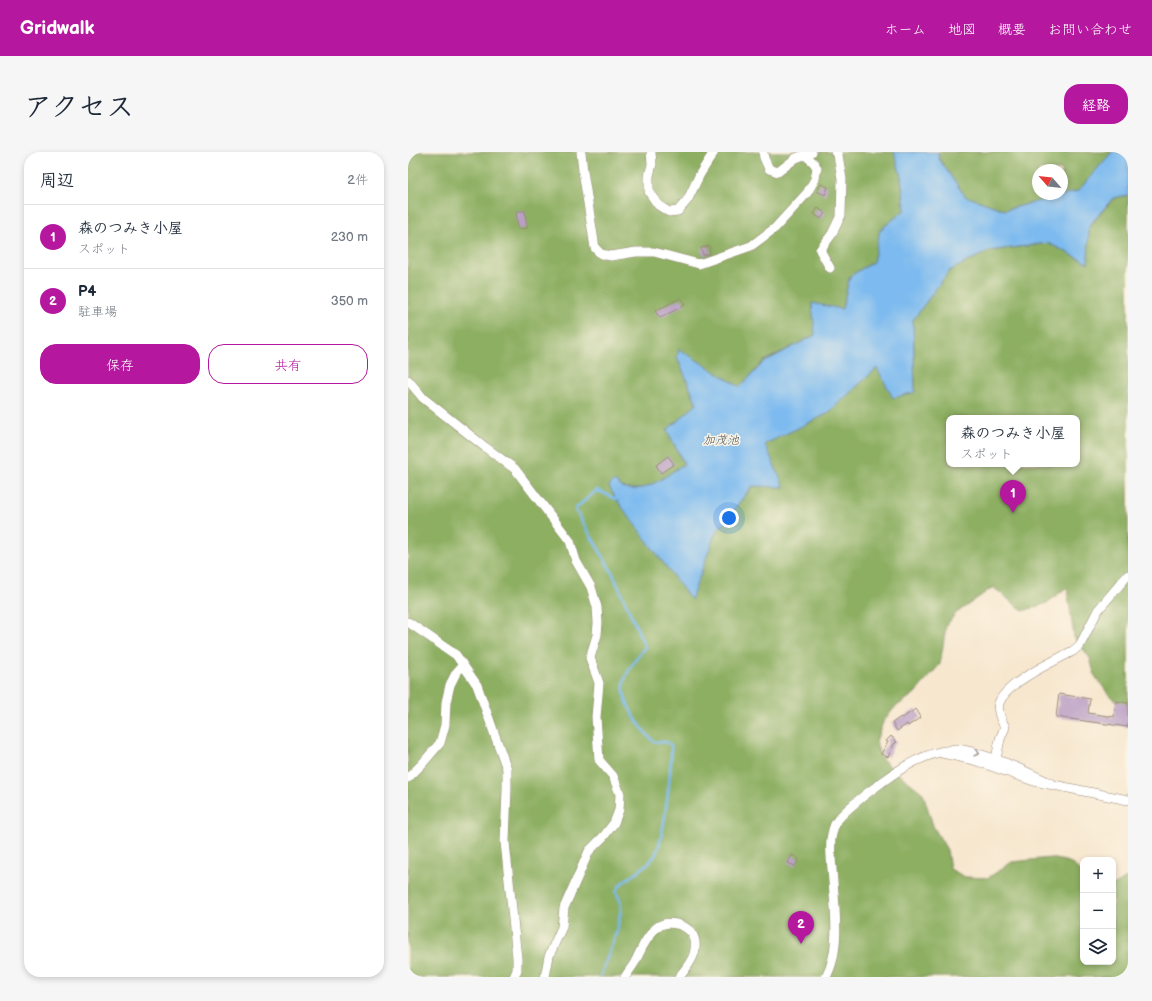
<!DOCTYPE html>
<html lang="ja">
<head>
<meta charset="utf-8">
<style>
  :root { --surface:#fff; --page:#f6f6f7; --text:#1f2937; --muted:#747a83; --line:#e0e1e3; --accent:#b5179e }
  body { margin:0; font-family:"Balsamiq Sans","Klee One",sans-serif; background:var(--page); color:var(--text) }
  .controls { position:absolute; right:12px; bottom:12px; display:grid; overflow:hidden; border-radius:8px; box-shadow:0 2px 6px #0003 }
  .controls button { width:36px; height:36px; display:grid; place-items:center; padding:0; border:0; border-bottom:1px solid var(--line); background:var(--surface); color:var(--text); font:20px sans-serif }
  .compass { position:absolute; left:624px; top:12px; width:36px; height:36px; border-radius:50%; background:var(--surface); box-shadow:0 2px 6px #0003; rotate:297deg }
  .you { position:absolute; left:321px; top:366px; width:14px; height:14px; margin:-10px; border:3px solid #fff; border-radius:50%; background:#1a73e8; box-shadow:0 0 0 6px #1a73e833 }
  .badge { display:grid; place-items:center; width:26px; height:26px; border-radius:50%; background:var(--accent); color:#fff; font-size:13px; font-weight:700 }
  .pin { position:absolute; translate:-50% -33px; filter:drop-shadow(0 1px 2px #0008) }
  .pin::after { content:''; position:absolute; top:21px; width:14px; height:12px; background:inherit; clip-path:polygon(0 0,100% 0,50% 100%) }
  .popup { position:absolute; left:538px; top:263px; width:134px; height:52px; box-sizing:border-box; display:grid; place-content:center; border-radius:8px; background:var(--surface); filter:drop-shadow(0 1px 3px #0005); font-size:13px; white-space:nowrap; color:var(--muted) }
  .popup b { font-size:15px; color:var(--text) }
  .popup::after { content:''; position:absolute; left:50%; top:100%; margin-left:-8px; border:8px solid transparent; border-top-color:var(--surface) }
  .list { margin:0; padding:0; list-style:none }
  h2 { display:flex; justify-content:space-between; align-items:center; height:52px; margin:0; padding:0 16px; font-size:17px }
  h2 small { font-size:13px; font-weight:400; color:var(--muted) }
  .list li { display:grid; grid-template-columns:26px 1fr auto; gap:12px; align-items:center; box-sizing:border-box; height:64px; padding:0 16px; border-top:1px solid var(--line) }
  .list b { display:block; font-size:15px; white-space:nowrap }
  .list p { margin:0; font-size:13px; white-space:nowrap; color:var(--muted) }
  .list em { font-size:13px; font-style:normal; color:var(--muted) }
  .actions { display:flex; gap:8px; padding:12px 16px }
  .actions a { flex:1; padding:9px 0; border:1px solid var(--accent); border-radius:16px; text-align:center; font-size:14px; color:var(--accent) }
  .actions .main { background:var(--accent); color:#fff }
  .icon { flex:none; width:22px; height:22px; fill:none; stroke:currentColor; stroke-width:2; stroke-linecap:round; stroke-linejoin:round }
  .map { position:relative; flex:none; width:720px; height:825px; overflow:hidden; border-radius:16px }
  header { display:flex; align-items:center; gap:24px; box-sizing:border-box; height:56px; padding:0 20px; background:var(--accent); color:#fff }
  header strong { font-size:19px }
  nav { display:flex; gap:22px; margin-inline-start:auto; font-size:14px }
  .intro { display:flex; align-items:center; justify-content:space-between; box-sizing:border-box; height:96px; padding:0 24px }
  h1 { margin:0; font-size:28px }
  .button { padding:10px 18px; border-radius:16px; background:var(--accent); color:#fff; font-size:14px; font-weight:700 }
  main { display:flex; gap:24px; padding:0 24px }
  aside { flex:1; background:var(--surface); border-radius:16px; box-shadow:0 2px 6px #0003 }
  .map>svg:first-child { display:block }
  .forest { fill:#8daf62; stroke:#646c40; fill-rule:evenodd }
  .water { fill:#7cbaef; stroke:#5c7286 }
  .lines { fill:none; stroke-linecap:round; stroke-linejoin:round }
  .stream { stroke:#7cbaef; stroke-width:2.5 }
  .building { fill:#ba9fc5 }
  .minor-casing { stroke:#998876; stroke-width:10 }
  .minor { stroke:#fff; stroke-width:9 }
  .oneway { stroke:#a79f9a }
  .labels { text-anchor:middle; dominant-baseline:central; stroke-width:3; stroke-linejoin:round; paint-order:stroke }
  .water-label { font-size:12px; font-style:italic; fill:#4e555d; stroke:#fcf5e5 }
</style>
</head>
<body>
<header>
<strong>Gridwalk</strong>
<nav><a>ホーム</a><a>地図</a><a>概要</a><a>お問い合わせ</a></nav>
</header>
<div class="intro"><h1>アクセス</h1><a class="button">経路</a></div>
<main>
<aside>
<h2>周辺<small>2件</small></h2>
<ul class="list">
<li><span class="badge">1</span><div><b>森のつみき小屋</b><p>スポット</p></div><em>230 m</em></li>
<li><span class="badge">2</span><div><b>P4</b><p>駐車場</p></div><em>350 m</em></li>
</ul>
<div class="actions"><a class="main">保存</a><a>共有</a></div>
</aside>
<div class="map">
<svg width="720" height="825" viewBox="0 0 720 825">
  <rect width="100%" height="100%" fill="#fcf5e5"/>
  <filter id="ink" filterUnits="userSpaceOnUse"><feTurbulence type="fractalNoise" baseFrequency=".025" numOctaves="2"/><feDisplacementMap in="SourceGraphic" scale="8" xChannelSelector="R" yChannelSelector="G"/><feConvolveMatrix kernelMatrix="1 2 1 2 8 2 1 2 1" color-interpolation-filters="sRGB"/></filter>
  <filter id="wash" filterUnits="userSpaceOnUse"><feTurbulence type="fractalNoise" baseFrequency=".012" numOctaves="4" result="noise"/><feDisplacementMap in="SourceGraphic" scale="16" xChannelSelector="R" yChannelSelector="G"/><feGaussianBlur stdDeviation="0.9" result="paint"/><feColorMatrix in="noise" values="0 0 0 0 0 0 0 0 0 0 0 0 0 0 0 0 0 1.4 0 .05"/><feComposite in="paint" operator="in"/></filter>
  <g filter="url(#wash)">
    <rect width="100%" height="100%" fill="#f7e7cf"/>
    <g class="forest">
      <path d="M0 0H486L493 24 497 58 472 78 465 110 442 124 434 157 407 183 356 209 332 235 269 205 289 252 259 278 276 312C260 322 241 340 220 337 216 337 210 332 206 329L283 447 307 382 345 334 376 335 356 292 419 262 469 216 507 240 505 168 541 119 581 99 640 91 680 111 681 75 706 46 720 43V553L708 549 702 544 687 524 682 506 666 485 659 435 639 451 615 459 585 435 547 462 538 474 532 512 507 541 486 556 475 570 468 589 472 605 488 620 515 641 525 674 539 698 542 717 557 725 580 726 604 710 643 706 661 710 675 721V810H705V733H707L720 725V825H0ZM541 266H669V312H541Z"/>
      <path d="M530 0H704L670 39 597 58 557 44 531 7ZM630 18H654V42H630Z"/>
    </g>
    <path class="water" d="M486 0H530L531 7 557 44 597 58 670 39 704 0H720V43L705 46 681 74 680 111 640 91 581 99 541 119 505 168 507 240 485 246 469 216 419 262 357 292 376 335 344 334 307 382 283 448 208 347 201 334 206 329C210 332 215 337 220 337 240 340 260 322 276 312L259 278 289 252 269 205 271 197 332 235 356 210 407 183 404 151 434 157 442 124 465 110 472 78 497 58 493 24Z"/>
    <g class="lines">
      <path class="stream" d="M192 825 209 779 213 757 212 748 208 740C212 729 224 725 232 718 237 714 242 710 246 705 256 693 264 611 263 593L258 590H246C232 575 208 545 218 524 222 514 230 504 237 495L204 420 167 357 189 338 208 347 210 346"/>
    </g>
    <g id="blocks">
      <g class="building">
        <polygon points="413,32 420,35 417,43 409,39"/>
        <polygon points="410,56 417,61 413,67 406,62"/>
        <polygon points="108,59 117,59 119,76 110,77"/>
        <polygon points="301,94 302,102 295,103 293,96"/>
        <polygon points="273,146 277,153 252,166 247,159"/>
        <polygon points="260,304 266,312 253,321 248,313"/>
        <polygon points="651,542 682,547 680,561 706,565 708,549 720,551 720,575 648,565"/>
        <polygon points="508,557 513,565 500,574 499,572 489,579 484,571 493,565 494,566"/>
        <polygon points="483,584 489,590 486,592 480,605 473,602 480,590 478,589"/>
        <polygon points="384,703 391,707 387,714 380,711"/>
      </g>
    </g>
  </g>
  <g filter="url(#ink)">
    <use href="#blocks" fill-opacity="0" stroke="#998876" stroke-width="1"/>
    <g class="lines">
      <defs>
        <g id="minor">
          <polyline points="173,0 175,19 187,96 193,102 203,104 228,100 246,100 291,112 343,94 367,76 399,41 407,27 409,16 406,11 397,3"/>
          <polyline points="243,0 244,12 241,24 241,40 250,53 261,60 270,59 280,47 292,22 306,0"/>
          <polyline points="355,0 356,6 361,17 370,20 388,6 404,0"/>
          <polyline points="422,116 412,98 424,82 433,63 434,27 430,3 427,0"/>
          <polyline points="0,228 15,246 77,295 107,317 162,389 168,409 183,435 189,455 190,471 189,483 182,506 191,531 188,565 191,608 205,624 212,642 211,658 206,671 196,684 181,699 156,756 154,775 141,804 137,825"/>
          <polyline points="0,470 48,503 69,533 99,617 99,636 97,690 109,806 109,818 106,825"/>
          <polyline points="534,601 566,608 626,629 720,648"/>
          <path d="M588 607 592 587 597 575C593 568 589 558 591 551 599 530 646 509 665 499L672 493 690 458 720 423"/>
          <polyline points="0,626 14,612 32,591 37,573 38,550 42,533 48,521 55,513"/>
          <path d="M217 825C220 820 224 815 227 810 233 798 238 785 248 776 257 768 274 771 282 779 286 783 288 790 287 796 287 806 277 818 271 825"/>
          <path d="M418 825C434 797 426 749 424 717 423 707 422 697 423 687 424 682 425 676 427 672 431 663 453 646 462 639 485 622 507 605 536 599 540 599 544 597 548 597 557 598 566 600 574 603 599 610 621 621 644 632"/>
        </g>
      </defs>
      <use href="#minor" class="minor-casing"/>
      <use href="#minor" class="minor"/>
    </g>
    <defs><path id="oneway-chevron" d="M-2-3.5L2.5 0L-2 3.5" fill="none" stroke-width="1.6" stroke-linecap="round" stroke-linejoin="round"/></defs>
    <use class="oneway" href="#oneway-chevron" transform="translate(569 601) rotate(16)"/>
  </g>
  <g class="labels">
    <g class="water-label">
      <text x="313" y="288">加茂池</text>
    </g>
  </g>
</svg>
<div class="controls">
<button>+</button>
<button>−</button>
<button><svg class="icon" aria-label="layers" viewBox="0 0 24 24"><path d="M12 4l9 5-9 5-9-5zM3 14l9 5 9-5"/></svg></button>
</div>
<svg class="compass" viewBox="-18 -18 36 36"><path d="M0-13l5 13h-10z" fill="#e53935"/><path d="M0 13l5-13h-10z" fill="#747a83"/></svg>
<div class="you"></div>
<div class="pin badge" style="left:605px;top:361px">1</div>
<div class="popup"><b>森のつみき小屋</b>スポット</div>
<div class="pin badge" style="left:393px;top:792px">2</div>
</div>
</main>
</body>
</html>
